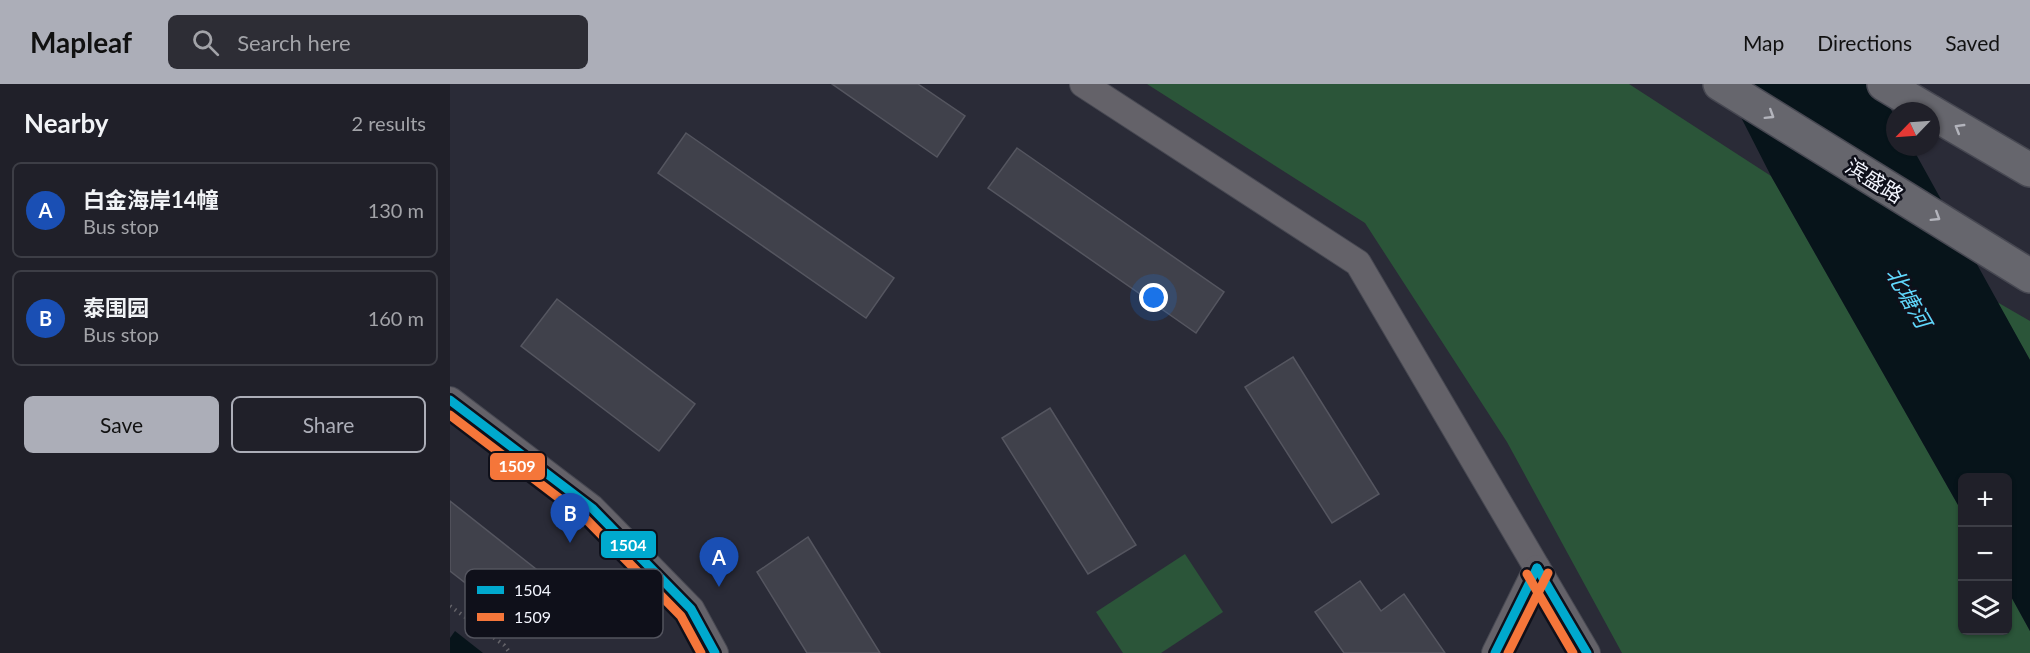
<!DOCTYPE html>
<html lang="en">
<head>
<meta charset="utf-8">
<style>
  :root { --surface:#202029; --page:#2d2d35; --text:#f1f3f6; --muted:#a2a3a8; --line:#3d3e46; --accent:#acaeb8 }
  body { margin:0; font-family:Lato,"Noto Sans SC",sans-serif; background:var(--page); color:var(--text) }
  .controls { position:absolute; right:18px; bottom:18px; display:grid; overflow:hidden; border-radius:9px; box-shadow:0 2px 4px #0004 }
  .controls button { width:54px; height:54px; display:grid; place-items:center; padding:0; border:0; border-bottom:2px solid var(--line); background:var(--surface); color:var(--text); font:30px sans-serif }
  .compass { position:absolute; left:1436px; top:18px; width:54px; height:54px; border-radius:50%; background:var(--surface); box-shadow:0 2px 4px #0004; rotate:245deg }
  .you { position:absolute; left:704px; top:214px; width:21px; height:21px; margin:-15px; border:4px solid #fff; border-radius:50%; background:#1a73e8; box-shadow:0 0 0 9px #1a73e833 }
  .badge { display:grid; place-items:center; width:39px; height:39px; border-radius:50%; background:var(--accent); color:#fff; font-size:20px; font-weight:700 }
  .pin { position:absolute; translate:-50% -50px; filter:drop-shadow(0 2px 3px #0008) }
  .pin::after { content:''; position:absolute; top:32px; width:21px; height:18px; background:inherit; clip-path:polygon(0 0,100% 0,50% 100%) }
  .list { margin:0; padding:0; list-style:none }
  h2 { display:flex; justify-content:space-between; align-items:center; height:78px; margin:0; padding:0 24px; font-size:26px }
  h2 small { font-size:20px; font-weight:400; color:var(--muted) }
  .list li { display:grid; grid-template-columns:39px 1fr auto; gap:18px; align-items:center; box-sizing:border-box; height:96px; margin:0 12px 12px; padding:0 12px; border:2px solid var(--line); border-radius:9px }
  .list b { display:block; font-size:22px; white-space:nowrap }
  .list p { margin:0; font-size:20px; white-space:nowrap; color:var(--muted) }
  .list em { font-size:20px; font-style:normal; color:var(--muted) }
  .actions { display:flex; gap:12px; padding:18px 24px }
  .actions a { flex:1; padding:14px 0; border:2px solid var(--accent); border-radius:9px; text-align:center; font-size:21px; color:var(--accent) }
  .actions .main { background:var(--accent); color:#111 }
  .icon { flex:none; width:33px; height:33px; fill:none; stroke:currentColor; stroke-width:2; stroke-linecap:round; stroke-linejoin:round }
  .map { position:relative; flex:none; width:1580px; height:569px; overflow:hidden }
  header { display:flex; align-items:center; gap:36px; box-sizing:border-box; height:84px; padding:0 30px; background:var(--accent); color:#111 }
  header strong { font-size:28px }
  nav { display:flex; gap:33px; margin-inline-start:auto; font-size:21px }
  .search { width:420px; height:54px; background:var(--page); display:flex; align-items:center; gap:15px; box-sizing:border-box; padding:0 21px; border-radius:9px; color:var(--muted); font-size:22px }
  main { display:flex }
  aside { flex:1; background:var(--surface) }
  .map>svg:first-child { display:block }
  .green { fill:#2b5539 }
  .water { fill:#07141a }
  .building { fill:#40414b; stroke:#555660; stroke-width:1.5 }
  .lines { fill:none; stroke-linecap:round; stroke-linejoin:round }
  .minor-casing { stroke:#474852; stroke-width:28 }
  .secondary-casing { stroke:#474852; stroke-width:36 }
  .path { stroke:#646369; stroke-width:4; stroke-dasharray:1.5 4.5; stroke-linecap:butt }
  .minor { stroke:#646269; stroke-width:26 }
  .secondary { stroke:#66666d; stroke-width:33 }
  .bus-1-casing { stroke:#0f101a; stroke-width:14 }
  .bus-2-casing { stroke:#0f101a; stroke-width:14 }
  .bus-1 { stroke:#00a9ce; stroke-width:9 }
  .bus-2 { stroke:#f5763a; stroke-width:9 }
  .oneway { stroke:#b3b4bc }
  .labels { text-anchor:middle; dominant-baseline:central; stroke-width:5; stroke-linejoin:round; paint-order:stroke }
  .street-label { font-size:21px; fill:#f2f4fd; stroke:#0f101a }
  .water-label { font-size:22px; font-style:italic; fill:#60d7fb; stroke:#0f101a }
  .key { fill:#0f101a; stroke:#53545e; stroke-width:1.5 }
  .key-label { font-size:16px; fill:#f2f4fd }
  .line-badge { stroke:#0f101a; stroke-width:2 }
  .badge-label { font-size:16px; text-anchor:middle; font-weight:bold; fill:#fff }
</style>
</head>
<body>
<header>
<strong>Mapleaf</strong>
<div class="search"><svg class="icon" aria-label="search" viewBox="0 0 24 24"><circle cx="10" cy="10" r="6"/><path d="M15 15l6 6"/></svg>Search here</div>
<nav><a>Map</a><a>Directions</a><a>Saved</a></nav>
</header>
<main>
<aside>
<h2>Nearby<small>2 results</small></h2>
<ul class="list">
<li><span class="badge" style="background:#1a4fb4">A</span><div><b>白金海岸14幢</b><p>Bus stop</p></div><em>130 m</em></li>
<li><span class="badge" style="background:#1a4fb4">B</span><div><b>泰围园</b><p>Bus stop</p></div><em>160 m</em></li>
</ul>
<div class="actions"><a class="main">Save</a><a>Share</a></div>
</aside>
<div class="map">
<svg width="1580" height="569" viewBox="0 0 1580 569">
  <rect width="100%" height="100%" fill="#2a2b37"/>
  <g class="green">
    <polygon points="697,0 1179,0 1321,92 1512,428 1512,546 1558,546 1558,507 1580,547 1580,569 1172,569 1057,358 915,139"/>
    <polygon points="1547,218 1580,237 1580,276"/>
    <polygon points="735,470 773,528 711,569 673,569 646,528"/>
  </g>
  <g class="water">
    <polygon points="1274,0 1427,0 1445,33 1445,63 1462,63 1580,276 1580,547 1558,507 1558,394 1512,394 1512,428 1321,92"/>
    <polygon points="5,547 33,569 0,569 0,554"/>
  </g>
  <g class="building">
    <polygon points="382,0 468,0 515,32 487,73"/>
    <polygon points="236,49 444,194 416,234 208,89"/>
    <polygon points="567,64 774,208 746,249 538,104"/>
    <polygon points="107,215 245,320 209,367 71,262"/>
    <polygon points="843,273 929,410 882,439 795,303"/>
    <polygon points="600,324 686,461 638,490 552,354"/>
    <polygon points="0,417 96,493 63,536 0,487"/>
    <polygon points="358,453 430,569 357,569 307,488"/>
    <polygon points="910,497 931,527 954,510 995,569 894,569 865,528"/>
  </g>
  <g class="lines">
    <defs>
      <g id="minor">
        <polyline points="633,0 908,179 1137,569"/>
        <polyline points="0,316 142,424 241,525 265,569"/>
        <polyline points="1045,569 1087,484"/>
      </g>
      <g id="secondary">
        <polyline points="1270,0 1580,192"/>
        <polyline points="1434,0 1479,27"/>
        <polyline points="1481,28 1580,86"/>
      </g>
    </defs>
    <use href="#minor" class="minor-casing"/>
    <use href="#secondary" class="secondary-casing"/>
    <polyline class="path" points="0,522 54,561 60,569"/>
    <use href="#minor" class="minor"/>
    <use href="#secondary" class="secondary"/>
    <defs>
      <g id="bus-1">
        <polyline points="0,316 142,424 241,525 265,569"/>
        <polyline points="1087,484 1137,569"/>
        <polyline points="1045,569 1087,484"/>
      </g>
      <g id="bus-2">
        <polyline points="0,331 134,433 231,532 251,569"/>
        <polyline points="1077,490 1123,569"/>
        <polyline points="1058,569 1098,489"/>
      </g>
    </defs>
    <use href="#bus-1" class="bus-1-casing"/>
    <use href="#bus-2" class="bus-2-casing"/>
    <use href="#bus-1" class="bus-1"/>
    <use href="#bus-2" class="bus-2"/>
  </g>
  <defs><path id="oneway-chevron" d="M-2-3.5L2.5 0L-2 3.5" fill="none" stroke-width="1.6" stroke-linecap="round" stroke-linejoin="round" transform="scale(1.5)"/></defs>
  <g class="oneway">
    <use href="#oneway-chevron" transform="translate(1320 31) rotate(32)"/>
    <use href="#oneway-chevron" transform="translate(1509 44) rotate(-149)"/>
    <use href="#oneway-chevron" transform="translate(1486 133) rotate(32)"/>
  </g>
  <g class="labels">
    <g class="street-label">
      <text transform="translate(1425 96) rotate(32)">滨盛路</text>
    </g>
    <g class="water-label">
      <text transform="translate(1459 213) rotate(60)">北塘河</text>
    </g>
  </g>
  <rect x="15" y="485" width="198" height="69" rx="9" class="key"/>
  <rect x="27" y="502" width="27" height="8" fill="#00a9ce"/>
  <rect x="27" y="529" width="27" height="8" fill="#f5763a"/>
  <g class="key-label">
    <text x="64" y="512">1504</text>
    <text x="64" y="539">1509</text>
  </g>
  <g class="line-badge">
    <rect x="39" y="368" width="57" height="29" rx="6" fill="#f5763a"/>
    <rect x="150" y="446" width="57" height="29" rx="6" fill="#00a9ce"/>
  </g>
  <g class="badge-label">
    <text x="67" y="388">1509</text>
    <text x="178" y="467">1504</text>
  </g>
</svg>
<div class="controls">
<button>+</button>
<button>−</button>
<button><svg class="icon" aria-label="layers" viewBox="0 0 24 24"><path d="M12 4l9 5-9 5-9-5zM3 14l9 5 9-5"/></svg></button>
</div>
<svg class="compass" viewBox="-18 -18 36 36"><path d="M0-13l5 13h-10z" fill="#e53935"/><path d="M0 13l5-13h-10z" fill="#a2a3a8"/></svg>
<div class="you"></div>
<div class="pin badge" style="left:269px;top:503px;background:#1a4fb4">A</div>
<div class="pin badge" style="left:120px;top:459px;background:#1a4fb4">B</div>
</div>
</main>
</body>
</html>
